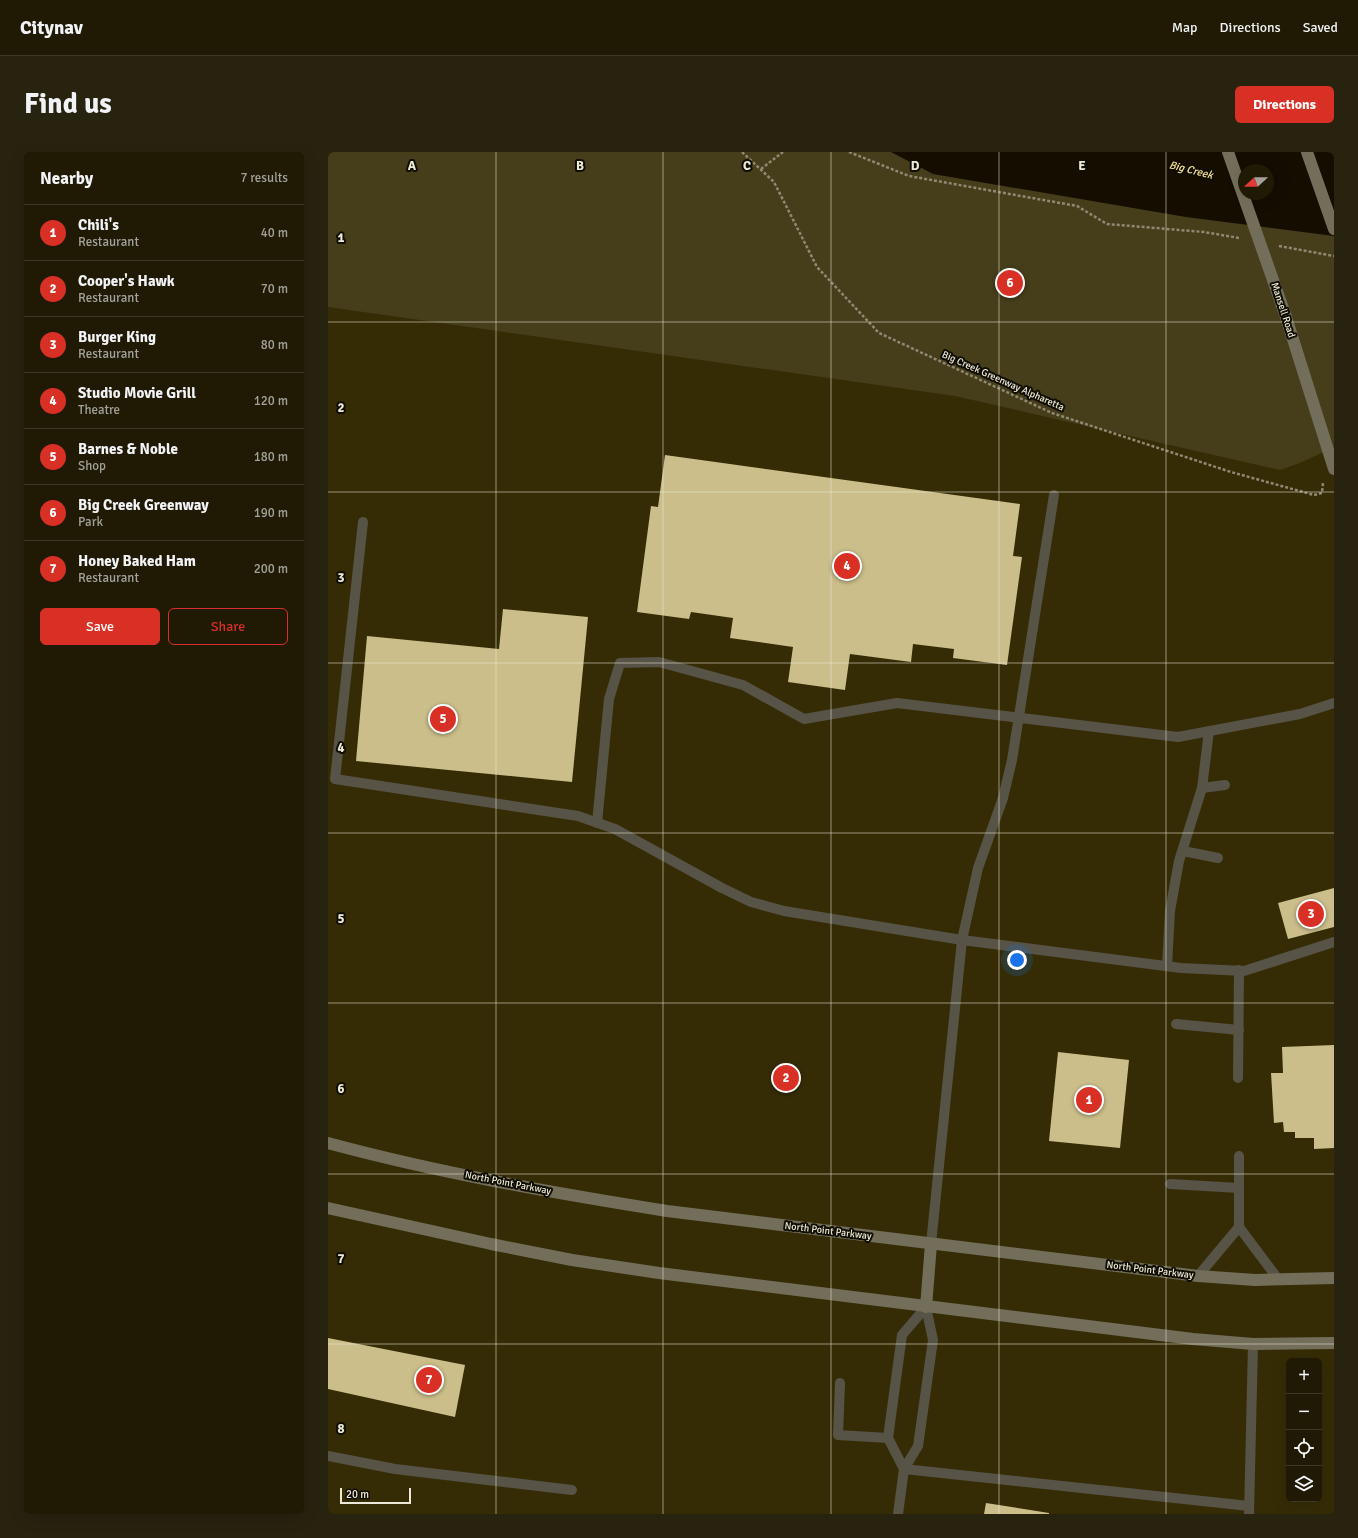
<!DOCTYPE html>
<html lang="en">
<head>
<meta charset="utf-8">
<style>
  :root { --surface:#201a05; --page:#28230f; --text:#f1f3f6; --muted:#a2a19a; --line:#3d3827; --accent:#d93025 }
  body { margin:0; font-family:Signika,sans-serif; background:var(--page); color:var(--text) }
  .controls { position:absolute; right:12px; bottom:12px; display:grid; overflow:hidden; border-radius:6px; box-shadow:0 4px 16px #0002 }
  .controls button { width:36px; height:36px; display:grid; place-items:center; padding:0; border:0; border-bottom:1px solid var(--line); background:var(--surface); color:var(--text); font:20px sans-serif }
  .compass { position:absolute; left:910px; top:12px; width:36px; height:36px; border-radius:50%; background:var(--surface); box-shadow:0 4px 16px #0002; rotate:249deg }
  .scale { position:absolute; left:12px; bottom:10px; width:71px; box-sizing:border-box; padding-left:4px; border:2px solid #ede9d8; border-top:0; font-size:11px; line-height:14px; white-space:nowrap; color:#ede9d8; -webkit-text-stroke:3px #100d03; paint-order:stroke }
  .you { position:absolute; left:689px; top:808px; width:14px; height:14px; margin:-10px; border:3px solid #fff; border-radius:50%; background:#1a73e8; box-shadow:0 0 0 6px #1a73e833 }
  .badge { display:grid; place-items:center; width:26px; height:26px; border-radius:50%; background:var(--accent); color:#fff; font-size:13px; font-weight:700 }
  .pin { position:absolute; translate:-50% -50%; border:2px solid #fff; box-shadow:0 1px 4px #0006 }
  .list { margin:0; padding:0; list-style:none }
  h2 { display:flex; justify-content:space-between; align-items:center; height:52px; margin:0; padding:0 16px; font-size:17px }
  h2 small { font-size:13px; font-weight:400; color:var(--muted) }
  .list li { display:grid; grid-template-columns:26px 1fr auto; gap:12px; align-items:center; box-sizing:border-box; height:56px; padding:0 16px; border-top:1px solid var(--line) }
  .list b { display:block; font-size:15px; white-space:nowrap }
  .list p { margin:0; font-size:13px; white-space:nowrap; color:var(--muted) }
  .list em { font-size:13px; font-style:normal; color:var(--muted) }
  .actions { display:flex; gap:8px; padding:12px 16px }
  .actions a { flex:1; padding:9px 0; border:1px solid var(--accent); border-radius:6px; text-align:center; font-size:14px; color:var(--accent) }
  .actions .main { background:var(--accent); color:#fff }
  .icon { flex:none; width:22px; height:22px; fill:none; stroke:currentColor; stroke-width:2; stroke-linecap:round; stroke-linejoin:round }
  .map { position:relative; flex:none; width:1006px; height:1362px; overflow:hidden; border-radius:6px }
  header { display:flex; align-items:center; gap:24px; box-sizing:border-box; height:56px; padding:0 20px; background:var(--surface); border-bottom:1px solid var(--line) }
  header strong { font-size:19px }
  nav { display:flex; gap:22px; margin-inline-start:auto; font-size:14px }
  .intro { display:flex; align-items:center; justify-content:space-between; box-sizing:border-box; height:96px; padding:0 24px }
  h1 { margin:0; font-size:28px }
  .button { padding:10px 18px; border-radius:6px; background:var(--accent); color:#fff; font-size:14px; font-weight:700 }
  main { display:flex; gap:24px; padding:0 24px }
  aside { flex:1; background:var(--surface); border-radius:6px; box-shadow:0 4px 16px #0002 }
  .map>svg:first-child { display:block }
  .built { fill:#352c06; fill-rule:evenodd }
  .green { fill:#463d1b; fill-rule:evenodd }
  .water { fill:#140d00; fill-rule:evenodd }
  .building { fill:#cbbe8a }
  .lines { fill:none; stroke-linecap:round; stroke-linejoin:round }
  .path { stroke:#8f8973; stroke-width:2.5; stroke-dasharray:3 2; stroke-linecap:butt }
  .lane { stroke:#575347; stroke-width:10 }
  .secondary { stroke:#736e5a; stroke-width:12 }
  .grid { fill:none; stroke:#ede9d8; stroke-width:1; stroke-opacity:0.55 }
  .labels { text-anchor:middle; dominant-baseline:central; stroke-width:4; stroke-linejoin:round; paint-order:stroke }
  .street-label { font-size:10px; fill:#ede9d8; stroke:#100d03 }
  .water-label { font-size:11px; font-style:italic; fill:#f8e496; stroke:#100d03 }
  .grid-label { font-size:13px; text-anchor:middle; font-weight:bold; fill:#ede9d8; stroke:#100d03; stroke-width:4; stroke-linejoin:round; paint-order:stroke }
</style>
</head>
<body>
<header>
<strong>Citynav</strong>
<nav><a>Map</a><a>Directions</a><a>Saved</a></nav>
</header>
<div class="intro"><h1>Find us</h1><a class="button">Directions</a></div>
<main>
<aside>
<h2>Nearby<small>7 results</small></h2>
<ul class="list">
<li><span class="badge">1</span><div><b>Chili's</b><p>Restaurant</p></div><em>40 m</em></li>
<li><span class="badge">2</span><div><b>Cooper's Hawk</b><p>Restaurant</p></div><em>70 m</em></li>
<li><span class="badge">3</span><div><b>Burger King</b><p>Restaurant</p></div><em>80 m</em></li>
<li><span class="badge">4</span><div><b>Studio Movie Grill</b><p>Theatre</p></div><em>120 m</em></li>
<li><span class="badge">5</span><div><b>Barnes &amp; Noble</b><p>Shop</p></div><em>180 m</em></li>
<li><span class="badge">6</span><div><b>Big Creek Greenway</b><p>Park</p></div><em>190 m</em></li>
<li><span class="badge">7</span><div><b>Honey Baked Ham</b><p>Restaurant</p></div><em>200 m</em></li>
</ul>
<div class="actions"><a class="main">Save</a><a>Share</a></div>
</aside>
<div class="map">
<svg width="1006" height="1362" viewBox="0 0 1006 1362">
  <rect width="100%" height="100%" fill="#2a2307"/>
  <path class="built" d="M0 0 1006 214V1362H0ZM961 1209H991V1347H961Z"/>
  <path class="green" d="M0 0H1006V295L972 311 952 318 627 244 0 155ZM916 18H940V42H916Z"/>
  <path class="water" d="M563 0H1006V84L858 65 605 22ZM916 18H940V42H916Z"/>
  <g class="building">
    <polygon points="337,303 692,352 685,404 694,405 679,513 625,506 626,497 585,492 583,510 522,502 517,538 460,530 465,495 402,486 405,466 363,460 361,467 309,460 323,354 330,355"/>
    <polygon points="175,457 260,465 244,630 28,609 39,484 171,497"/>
    <polygon points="1006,736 1006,775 960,787 950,751"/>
    <polygon points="1006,893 1006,996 986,997 986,986 967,986 967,980 956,980 955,970 946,971 943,921 955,921 954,895"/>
    <polygon points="730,900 801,908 792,996 721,989"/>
    <polygon points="0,1186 137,1213 127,1265 0,1237"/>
    <polygon points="658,1351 721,1361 721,1362 656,1362"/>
  </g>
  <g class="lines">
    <g class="path">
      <polyline points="414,0 446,30 489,115 551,181 724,261 903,320 986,343 994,341 995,331"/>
      <polyline points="521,0 581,24 749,54 779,72 876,80 911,86"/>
      <polyline points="433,17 455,0"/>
      <polyline points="951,94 1006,104"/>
    </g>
    <g class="lane">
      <polyline points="35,370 7,627 250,664 287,677 394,736 423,750 456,759 634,788 853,816 916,819 1006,790"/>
      <polyline points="874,636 897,633"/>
      <polyline points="269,671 281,547 292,511 331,510 415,533 476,567 569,551 850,585 972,562 1006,551"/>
      <polyline points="855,699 890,706"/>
      <polyline points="839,814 842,759 851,709 874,636 881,579"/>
      <polyline points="848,872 911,878"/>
      <polyline points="910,926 911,818"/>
      <polyline points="911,1004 911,1075 950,1127"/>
      <polyline points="842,1032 911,1036"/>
      <polyline points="603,1092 634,788 650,716 675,646 684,608 726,343"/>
      <polyline points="870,1124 911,1075"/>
      <polyline points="512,1231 510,1283 560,1286"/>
      <polyline points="0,1304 67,1317 244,1338"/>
      <polyline points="576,1317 921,1354"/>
      <polyline points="576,1317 560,1286 574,1183 598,1155"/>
      <polyline points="570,1362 576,1317 590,1294 605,1188 598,1155"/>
      <polyline points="921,1362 925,1192"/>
    </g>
    <g class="secondary">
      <polyline points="900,0 958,165 1006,317"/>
      <polyline points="979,0 1006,77"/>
      <path d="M0 991C111 1021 226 1041 339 1059L870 1124 927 1128 1006 1126"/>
      <polyline points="0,1056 163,1092 244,1108 331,1121 865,1187 925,1192 1006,1191"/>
      <polyline points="598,1155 603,1092"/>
    </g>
  </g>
  <path class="grid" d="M168 0V1362M335 0V1362M503 0V1362M671 0V1362M838 0V1362M0 170H1006M0 340H1006M0 511H1006M0 681H1006M0 851H1006M0 1022H1006M0 1192H1006"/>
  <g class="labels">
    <g class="street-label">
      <text transform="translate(955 158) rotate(72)">Mansell Road</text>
      <text transform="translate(675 229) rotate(24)">Big Creek Greenway Alpharetta</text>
      <text transform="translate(180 1031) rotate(11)">North Point Parkway</text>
      <text transform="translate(500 1079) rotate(7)">North Point Parkway</text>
      <text transform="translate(822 1118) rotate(7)">North Point Parkway</text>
    </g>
    <g class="water-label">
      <text transform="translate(863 18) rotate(14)">Big Creek</text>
    </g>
  </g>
  <g class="grid-label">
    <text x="84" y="18">A</text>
    <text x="252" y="18">B</text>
    <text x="419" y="18">C</text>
    <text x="587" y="18">D</text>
    <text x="754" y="18">E</text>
    <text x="13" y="90">1</text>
    <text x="13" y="260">2</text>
    <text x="13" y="430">3</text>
    <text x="13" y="600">4</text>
    <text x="13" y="771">5</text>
    <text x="13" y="941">6</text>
    <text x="13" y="1111">7</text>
    <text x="13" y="1281">8</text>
  </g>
</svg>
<div class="controls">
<button>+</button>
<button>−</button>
<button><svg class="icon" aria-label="locate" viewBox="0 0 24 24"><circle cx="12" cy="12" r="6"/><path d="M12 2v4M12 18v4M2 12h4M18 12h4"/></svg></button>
<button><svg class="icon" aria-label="layers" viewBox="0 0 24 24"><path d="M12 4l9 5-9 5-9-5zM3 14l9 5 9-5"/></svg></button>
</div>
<svg class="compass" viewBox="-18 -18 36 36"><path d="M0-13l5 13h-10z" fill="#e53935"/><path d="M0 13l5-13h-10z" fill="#a2a19a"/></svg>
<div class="scale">20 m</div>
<div class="you"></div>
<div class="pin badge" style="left:761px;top:948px">1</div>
<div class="pin badge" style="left:458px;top:926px">2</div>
<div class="pin badge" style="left:983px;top:762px">3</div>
<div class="pin badge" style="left:519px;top:414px">4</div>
<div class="pin badge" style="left:115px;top:567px">5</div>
<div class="pin badge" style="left:682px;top:131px">6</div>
<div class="pin badge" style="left:101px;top:1228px">7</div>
</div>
</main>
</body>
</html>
